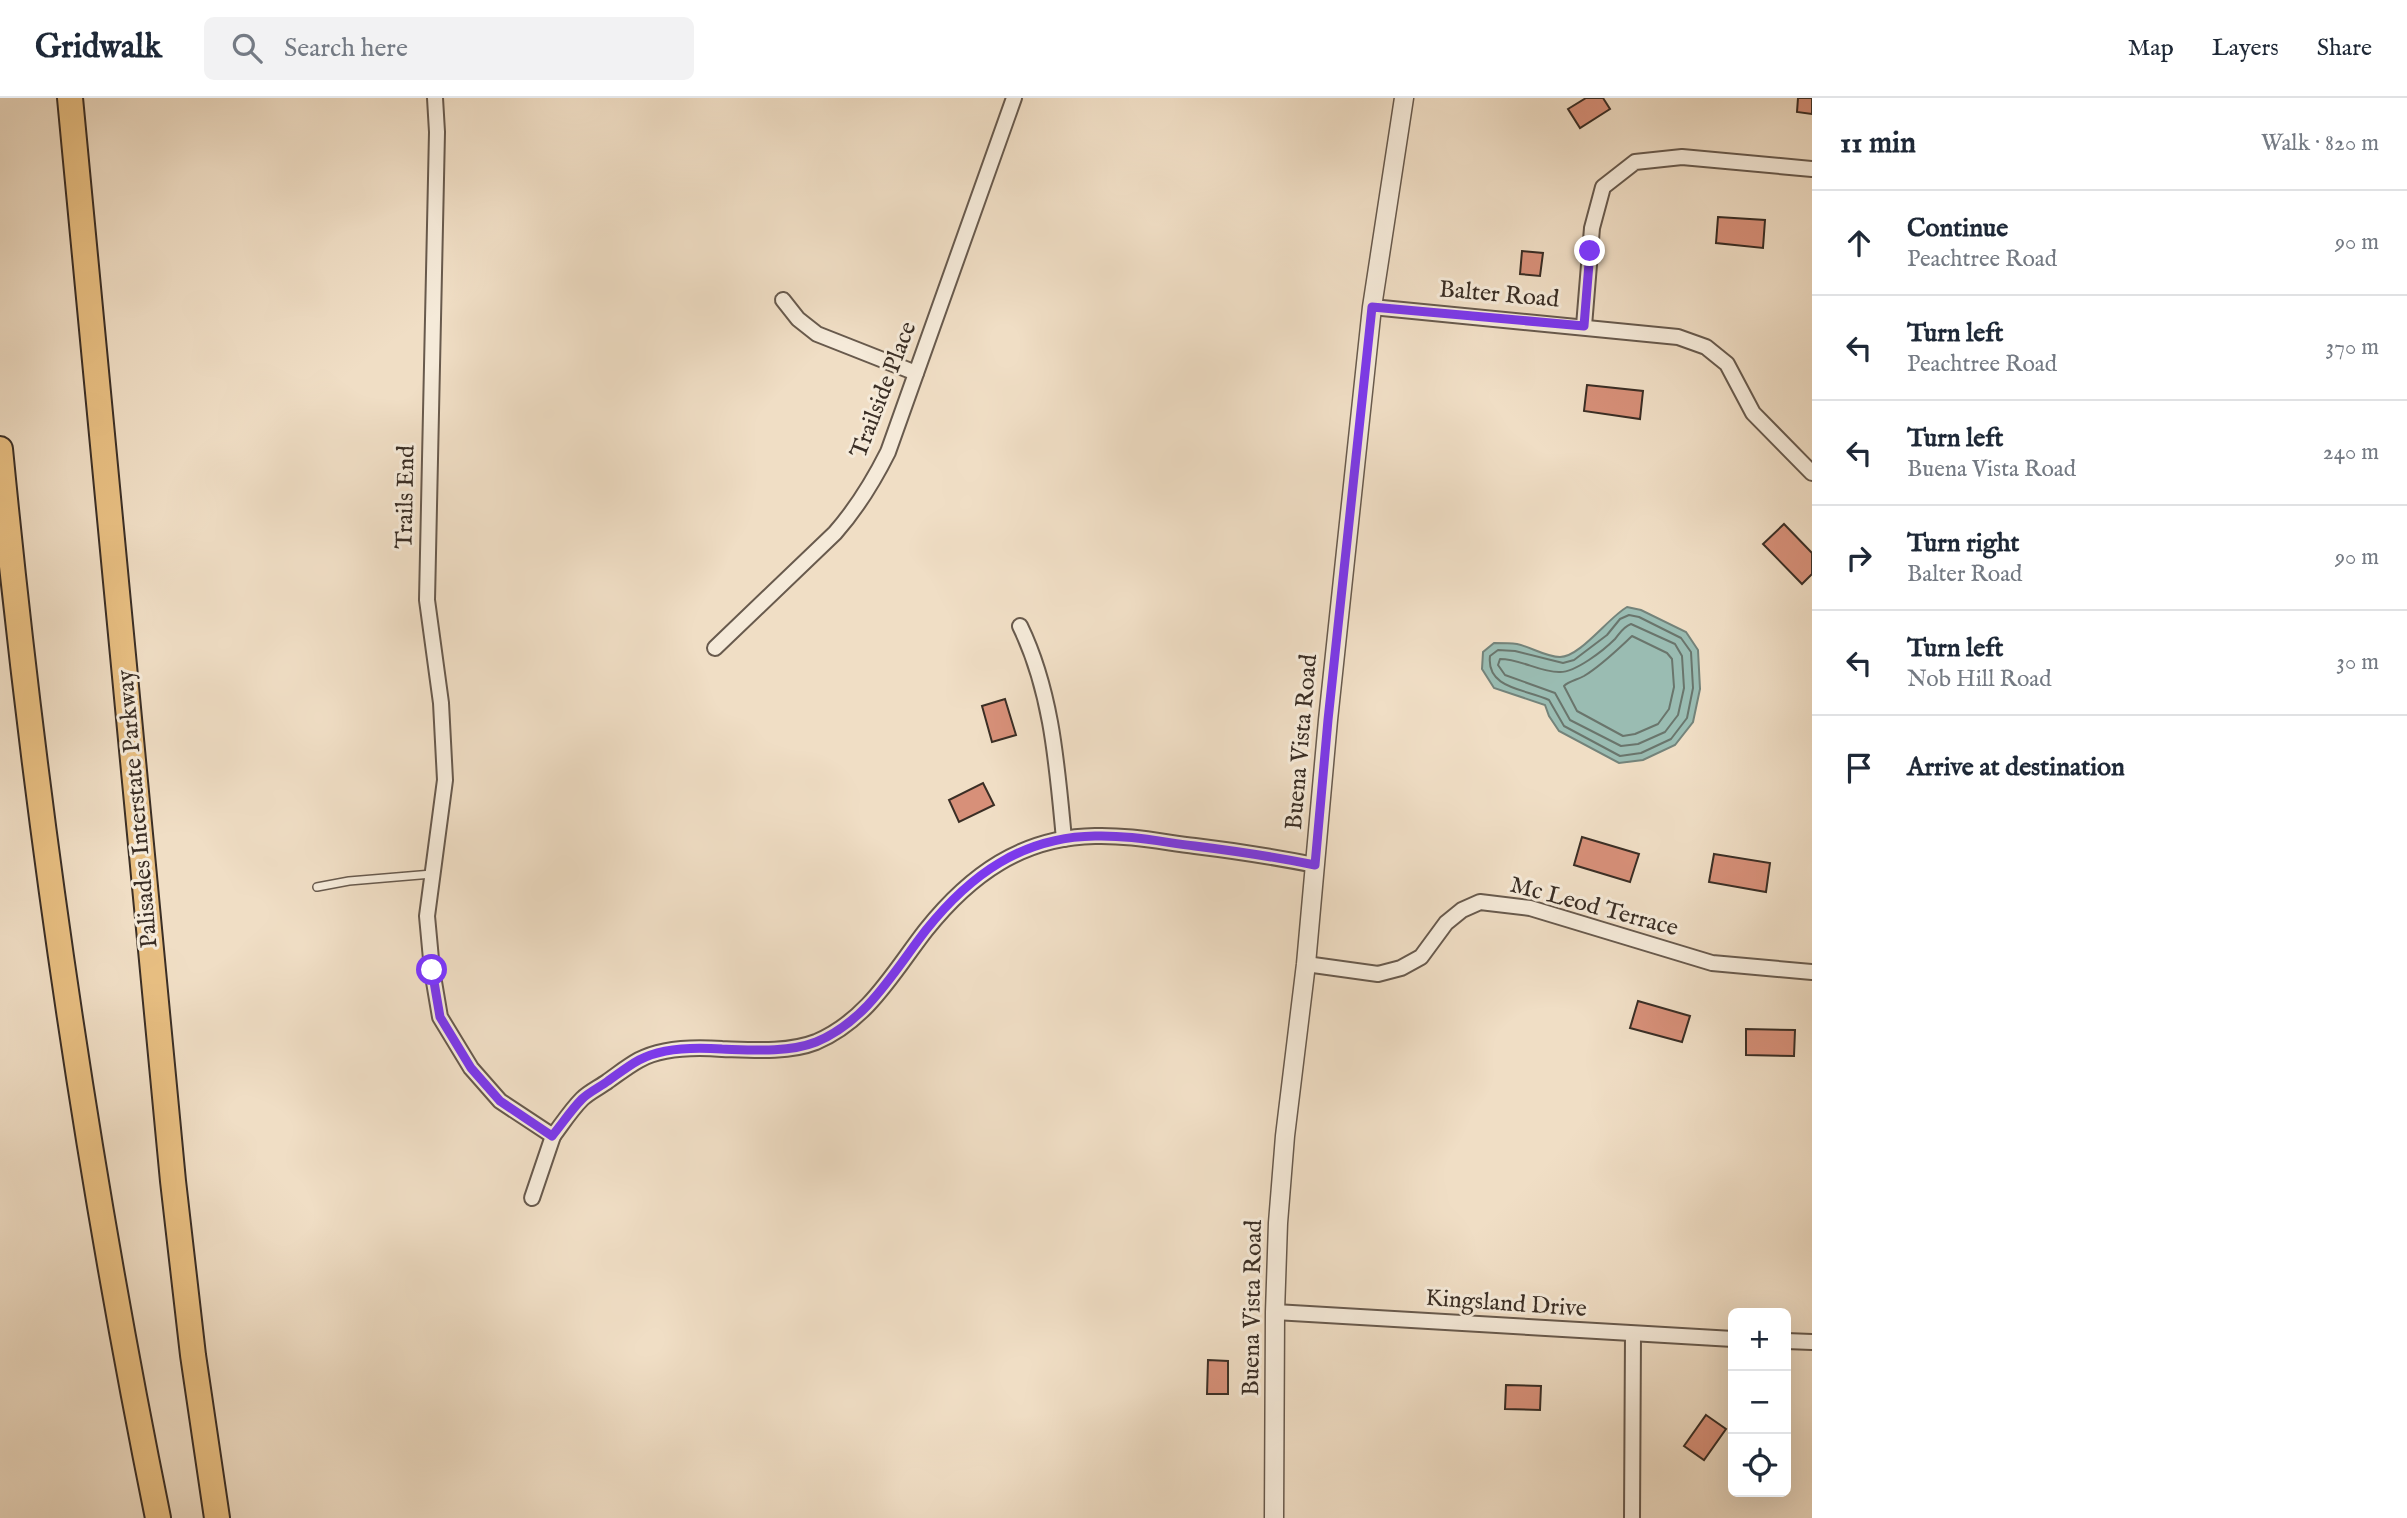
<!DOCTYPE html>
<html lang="en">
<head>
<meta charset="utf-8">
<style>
  :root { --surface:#fff; --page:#f2f2f3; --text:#1f2937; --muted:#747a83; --line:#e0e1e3 }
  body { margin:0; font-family:"IM FELL English",serif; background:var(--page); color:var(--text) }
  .controls { position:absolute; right:21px; bottom:21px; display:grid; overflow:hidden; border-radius:10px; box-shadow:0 7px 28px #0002 }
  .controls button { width:63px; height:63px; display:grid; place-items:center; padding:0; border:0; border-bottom:2px solid var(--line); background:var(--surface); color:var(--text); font:35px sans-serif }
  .stop { position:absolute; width:21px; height:21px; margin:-16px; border:5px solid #7c3aed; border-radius:50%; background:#fff }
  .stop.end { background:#7c3aed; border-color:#fff; box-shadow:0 2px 7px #0008 }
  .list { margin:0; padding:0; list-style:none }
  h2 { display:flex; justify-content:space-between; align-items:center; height:91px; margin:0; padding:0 28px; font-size:30px }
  h2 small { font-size:23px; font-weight:400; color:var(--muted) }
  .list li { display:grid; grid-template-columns:46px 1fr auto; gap:21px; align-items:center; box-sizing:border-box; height:105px; padding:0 28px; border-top:2px solid var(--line) }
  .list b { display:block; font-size:26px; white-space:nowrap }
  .list p { margin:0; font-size:23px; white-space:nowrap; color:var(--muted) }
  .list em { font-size:23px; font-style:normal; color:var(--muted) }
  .icon { flex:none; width:38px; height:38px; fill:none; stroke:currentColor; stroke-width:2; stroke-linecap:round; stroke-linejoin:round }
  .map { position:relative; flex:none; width:1812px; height:1420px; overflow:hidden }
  header { display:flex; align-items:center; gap:42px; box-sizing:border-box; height:98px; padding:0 35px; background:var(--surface); border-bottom:2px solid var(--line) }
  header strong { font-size:33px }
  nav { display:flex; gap:38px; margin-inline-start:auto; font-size:24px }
  .search { width:490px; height:63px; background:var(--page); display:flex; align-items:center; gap:18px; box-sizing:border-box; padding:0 24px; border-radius:10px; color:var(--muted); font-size:26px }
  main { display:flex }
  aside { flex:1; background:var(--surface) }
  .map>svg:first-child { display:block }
  .water { fill:#9abcb2; stroke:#74837a; stroke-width:2 }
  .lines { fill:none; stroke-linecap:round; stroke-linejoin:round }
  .shore { stroke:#6a756c; stroke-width:2 }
  .building { fill:#d79079; stroke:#3a2e25; stroke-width:2 }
  .service-casing { stroke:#685a4d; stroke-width:10 }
  .minor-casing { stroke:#685a4d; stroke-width:18 }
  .tertiary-casing { stroke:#685a4d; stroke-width:21 }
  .motorway-casing { stroke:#3a2e25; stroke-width:28 }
  .service { stroke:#f5ead9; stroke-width:7 }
  .minor { stroke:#f5ead9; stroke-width:14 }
  .tertiary { stroke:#f5ead9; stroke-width:18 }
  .motorway { stroke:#e8bf82; stroke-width:24 }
  .route { stroke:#7c3aed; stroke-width:9 }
  .labels { text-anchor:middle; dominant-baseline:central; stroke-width:6; stroke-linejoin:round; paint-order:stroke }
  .street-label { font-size:24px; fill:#3a2e25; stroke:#f5ead9 }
</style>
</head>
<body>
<header>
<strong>Gridwalk</strong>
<div class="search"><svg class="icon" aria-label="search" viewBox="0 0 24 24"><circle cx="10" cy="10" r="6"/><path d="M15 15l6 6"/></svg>Search here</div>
<nav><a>Map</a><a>Layers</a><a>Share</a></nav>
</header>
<main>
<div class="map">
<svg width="1812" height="1420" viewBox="0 0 1812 1420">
  <rect width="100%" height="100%" fill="#f0dec5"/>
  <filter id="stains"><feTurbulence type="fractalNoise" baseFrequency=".00286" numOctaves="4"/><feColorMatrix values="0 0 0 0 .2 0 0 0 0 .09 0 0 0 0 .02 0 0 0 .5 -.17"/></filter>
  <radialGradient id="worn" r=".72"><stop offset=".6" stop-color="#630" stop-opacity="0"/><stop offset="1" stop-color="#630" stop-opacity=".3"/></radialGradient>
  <path class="water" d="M1627 509 1641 512 1686 534 1698 552 1700 591 1693 624 1675 647 1643 662 1619 665 1559 633 1549 618 1545 607 1494 590 1482 571 1483 554 1494 545C1502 545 1510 545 1517 546 1531 549 1546 559 1560 559 1580 559 1609 519 1627 509Z"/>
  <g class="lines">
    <g class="shore">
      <path d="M1629 517 1639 519 1681 540 1691 554 1693 590 1687 620 1671 641 1641 655 1620 658 1564 628 1549 602C1526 591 1486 591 1490 558L1498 552 1515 553 1563 565 1574 562 1607 537 1620 521Z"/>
      <path d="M1631 526 1675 546 1682 558 1684 590 1678 617 1665 634 1638 646 1621 648 1570 622 1555 595 1505 577 1498 567 1500 561C1521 561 1539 574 1559 574 1575 575 1604 552 1615 541 1620 535 1623 529 1631 526Z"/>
      <path d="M1632 538 1667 555 1672 561 1674 589 1669 611 1658 626 1635 636 1623 638 1577 613 1564 588C1569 583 1577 582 1584 578 1602 567 1617 552 1632 538Z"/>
    </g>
  </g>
  <g class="building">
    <polygon points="1586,0 1603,0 1610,11 1580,30 1568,11"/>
    <polygon points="1798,0 1812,0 1812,16 1797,14"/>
    <polygon points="1718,119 1765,122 1763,150 1716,145"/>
    <polygon points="1522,153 1543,155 1540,178 1520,176"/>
    <polygon points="1587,287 1643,293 1640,321 1584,313"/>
    <polygon points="1784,426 1812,455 1812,476 1802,486 1763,446"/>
    <polygon points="1005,601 1016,637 992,644 982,608"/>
    <polygon points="983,685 994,707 959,724 949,702"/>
    <polygon points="1582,739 1639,756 1630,784 1574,767"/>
    <polygon points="1714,756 1770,765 1766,794 1709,784"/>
    <polygon points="1638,903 1690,918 1682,944 1630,930"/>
    <polygon points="1746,931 1795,932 1794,958 1746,957"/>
    <polygon points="1208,1262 1228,1263 1228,1296 1207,1296"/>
    <polygon points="1506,1287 1541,1288 1540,1312 1505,1311"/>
    <polygon points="1706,1317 1726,1331 1704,1362 1684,1348"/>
  </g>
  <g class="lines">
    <defs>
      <polyline id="service" points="317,789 349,783 432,776"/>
      <g id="minor">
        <path d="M435 0 437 34 427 502 441 605 445 682 427 818 432 872 440 919 471 970 500 1003 553 1038C562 1026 571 1012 582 1001 589 994 600 989 608 983 618 976 628 968 639 962 663 949 695 949 722 951 751 952 788 955 816 944 868 922 894 873 926 832 970 777 1022 739 1095 738 1129 737 1162 744 1195 748 1236 753 1275 759 1315 767"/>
        <polyline points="783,202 798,221 817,236 916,275"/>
        <polyline points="1372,209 1678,239 1706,249 1727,266 1753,315 1812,375"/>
        <polyline points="1584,228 1592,130 1603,89 1635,64 1682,59 1812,71"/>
        <path d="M1020 528C1052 594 1057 668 1064 741"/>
        <path d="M715 550 835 435C857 410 873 384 888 354L1014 0"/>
        <polyline points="1306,866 1378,876 1401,870 1421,859 1446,825 1462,812 1480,804 1530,810 1712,865 1812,874"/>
        <polyline points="532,1100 553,1038"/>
        <polyline points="1275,1214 1733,1241"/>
        <polyline points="1786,1243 1812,1244"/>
        <polyline points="1632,1420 1633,1236"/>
      </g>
      <polyline id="tertiary" points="1274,1420 1275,1214 1278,1125 1285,1038 1306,866 1328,622 1372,209 1404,0"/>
      <g id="motorway">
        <polyline points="70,0 173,1083 193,1257 217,1420"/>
        <path d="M0 351C35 710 86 1066 158 1420"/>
      </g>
    </defs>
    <use href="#service" class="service-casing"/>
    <use href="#minor" class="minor-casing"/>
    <use href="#tertiary" class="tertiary-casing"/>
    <use href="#motorway" class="motorway-casing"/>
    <use href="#service" class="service"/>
    <use href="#minor" class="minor"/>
    <use href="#tertiary" class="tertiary"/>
    <use href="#motorway" class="motorway"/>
  </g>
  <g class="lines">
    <path class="route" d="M432 872 440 919 471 970 500 1003 552 1038C562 1026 571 1012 582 1001 589 994 600 989 608 983 618 976 628 968 639 962 663 949 695 949 722 951 751 952 788 955 816 944 867 923 894 873 926 832 970 777 1022 739 1095 738 1129 737 1162 744 1195 748 1235 753 1275 759 1315 767L1328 622 1372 209 1584 228 1590 153"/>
  </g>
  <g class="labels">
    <g class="street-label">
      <text transform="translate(1499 197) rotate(5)">Balter Road</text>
      <text transform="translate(884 292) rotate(-69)">Trailside Place</text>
      <text transform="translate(406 399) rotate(-89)">Trails End</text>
      <text transform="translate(1302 644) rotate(-85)">Buena Vista Road</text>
      <text transform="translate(138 711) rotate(-95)">Palisades Interstate Parkway</text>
      <text transform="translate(1594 809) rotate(15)">Mc Leod Terrace</text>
      <text transform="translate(1506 1206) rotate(4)">Kingsland Drive</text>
      <text transform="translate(1253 1210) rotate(-89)">Buena Vista Road</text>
    </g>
  </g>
  <rect width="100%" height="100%" filter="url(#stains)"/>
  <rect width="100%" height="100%" fill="url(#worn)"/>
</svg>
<div class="controls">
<button>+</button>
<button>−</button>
<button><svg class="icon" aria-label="locate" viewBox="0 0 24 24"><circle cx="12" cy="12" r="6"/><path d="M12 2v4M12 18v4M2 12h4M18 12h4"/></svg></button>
</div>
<div class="stop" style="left:432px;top:872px"></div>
<div class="stop end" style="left:1590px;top:153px"></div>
</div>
<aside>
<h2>11 min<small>Walk · 820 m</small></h2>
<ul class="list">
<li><svg class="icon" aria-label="ahead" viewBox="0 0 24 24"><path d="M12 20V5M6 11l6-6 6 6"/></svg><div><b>Continue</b><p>Peachtree Road</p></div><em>90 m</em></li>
<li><svg class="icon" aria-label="left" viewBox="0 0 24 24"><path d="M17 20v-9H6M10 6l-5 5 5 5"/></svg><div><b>Turn left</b><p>Peachtree Road</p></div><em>370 m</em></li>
<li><svg class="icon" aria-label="left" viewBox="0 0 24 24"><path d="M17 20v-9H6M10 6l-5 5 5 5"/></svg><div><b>Turn left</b><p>Buena Vista Road</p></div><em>240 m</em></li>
<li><svg class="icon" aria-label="right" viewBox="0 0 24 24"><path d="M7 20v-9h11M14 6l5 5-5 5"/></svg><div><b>Turn right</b><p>Balter Road</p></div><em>90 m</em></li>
<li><svg class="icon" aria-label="left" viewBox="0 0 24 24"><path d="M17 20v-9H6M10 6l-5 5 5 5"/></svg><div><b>Turn left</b><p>Nob Hill Road</p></div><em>30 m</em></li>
<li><svg class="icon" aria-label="arrive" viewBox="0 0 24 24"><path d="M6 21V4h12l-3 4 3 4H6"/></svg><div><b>Arrive at destination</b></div></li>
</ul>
</aside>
</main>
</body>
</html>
